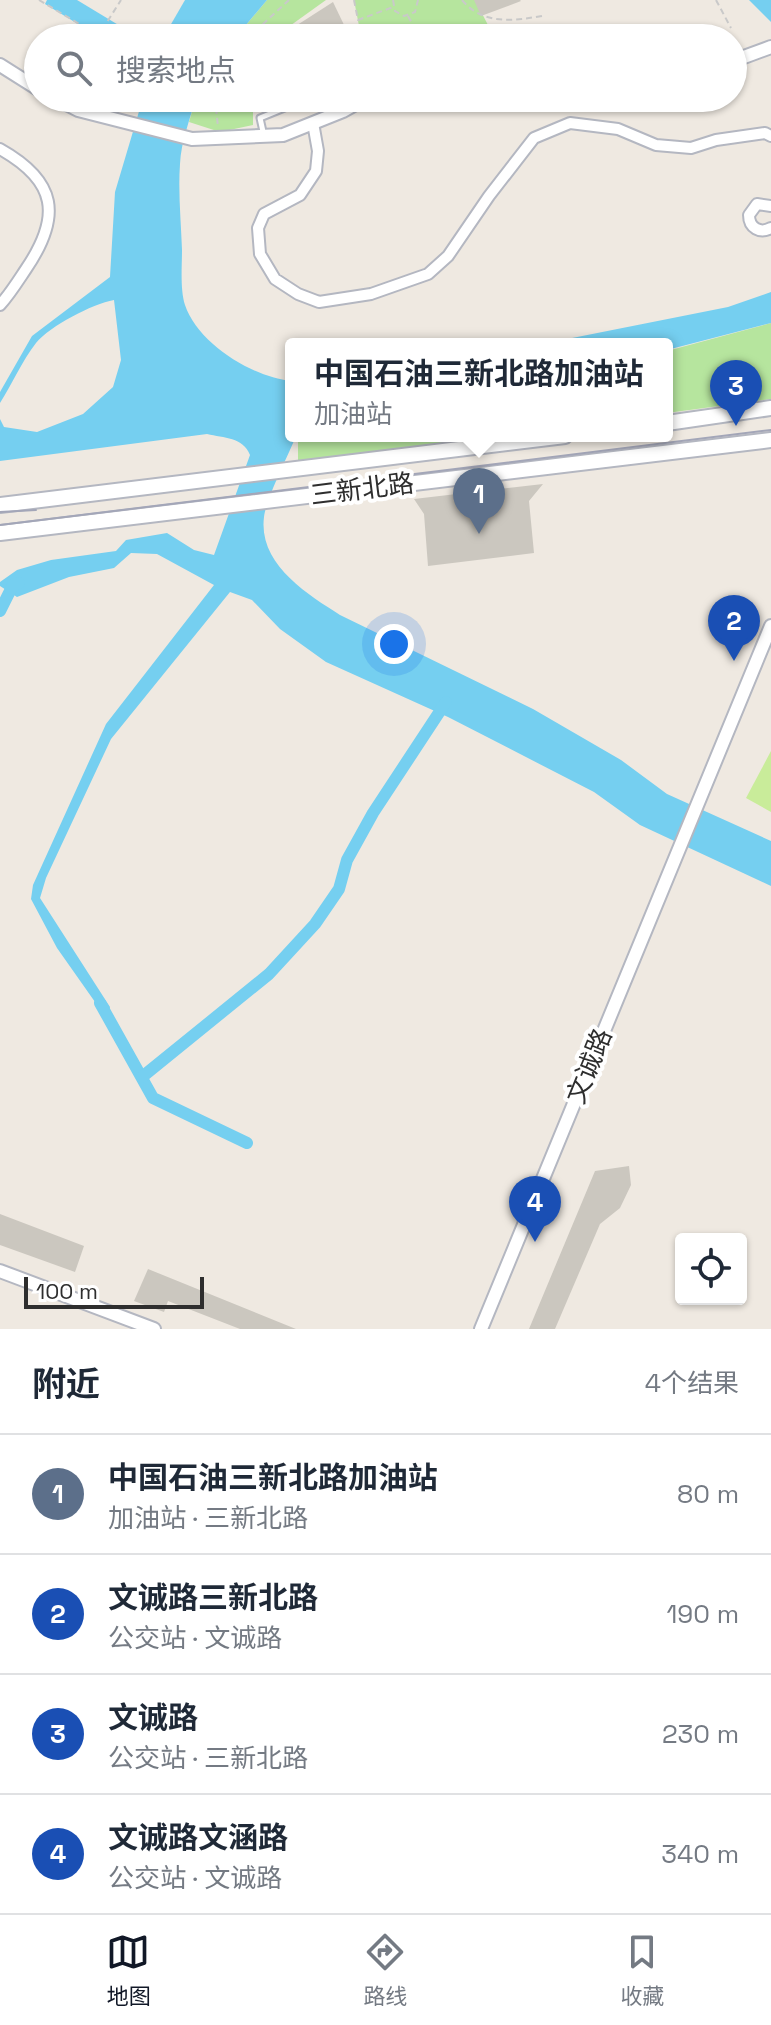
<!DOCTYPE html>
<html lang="zh">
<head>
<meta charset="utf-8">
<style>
  :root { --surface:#fff; --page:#f6f6f7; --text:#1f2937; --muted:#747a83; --line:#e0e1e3; --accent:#111827 }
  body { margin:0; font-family:"Space Grotesk","Noto Sans SC",sans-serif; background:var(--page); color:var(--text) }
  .controls { position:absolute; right:24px; bottom:24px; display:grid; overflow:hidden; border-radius:8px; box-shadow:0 2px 6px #0004 }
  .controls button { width:72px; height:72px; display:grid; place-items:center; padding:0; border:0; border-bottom:2px solid var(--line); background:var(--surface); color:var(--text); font:40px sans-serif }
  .scale { position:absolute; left:24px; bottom:20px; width:180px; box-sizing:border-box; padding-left:8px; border:4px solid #2e2e2e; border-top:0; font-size:22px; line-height:28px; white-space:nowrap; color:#2e2e2e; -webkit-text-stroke:6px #fff; paint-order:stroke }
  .you { position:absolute; left:394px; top:644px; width:28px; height:28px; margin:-20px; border:6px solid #fff; border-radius:50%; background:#1a73e8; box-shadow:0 0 0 12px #1a73e833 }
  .badge { display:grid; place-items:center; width:52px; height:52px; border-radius:50%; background:var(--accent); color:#fff; font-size:26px; font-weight:700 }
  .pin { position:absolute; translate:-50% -66px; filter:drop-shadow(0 2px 4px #0008) }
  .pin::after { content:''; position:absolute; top:42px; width:28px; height:24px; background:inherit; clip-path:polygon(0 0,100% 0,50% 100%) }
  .popup { position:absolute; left:285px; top:338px; width:388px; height:104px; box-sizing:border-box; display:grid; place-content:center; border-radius:8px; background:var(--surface); filter:drop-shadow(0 2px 6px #0005); font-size:26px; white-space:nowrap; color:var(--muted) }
  .popup b { font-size:30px; color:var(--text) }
  .popup::after { content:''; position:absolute; left:50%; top:100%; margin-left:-16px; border:16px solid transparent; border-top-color:var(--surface) }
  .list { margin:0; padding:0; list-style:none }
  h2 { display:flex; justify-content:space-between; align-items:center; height:104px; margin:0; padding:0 32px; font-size:34px }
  h2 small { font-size:26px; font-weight:400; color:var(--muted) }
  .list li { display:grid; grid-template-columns:52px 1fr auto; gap:24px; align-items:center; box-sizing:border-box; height:120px; padding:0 32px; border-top:2px solid var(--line) }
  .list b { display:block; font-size:30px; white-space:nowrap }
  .list p { margin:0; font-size:26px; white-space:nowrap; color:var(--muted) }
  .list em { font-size:26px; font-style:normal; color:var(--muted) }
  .icon { flex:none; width:44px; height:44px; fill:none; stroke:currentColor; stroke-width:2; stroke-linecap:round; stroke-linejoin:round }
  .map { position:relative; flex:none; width:771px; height:1329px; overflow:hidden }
  .search { position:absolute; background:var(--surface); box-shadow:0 2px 6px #0004; left:24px; right:24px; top:24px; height:88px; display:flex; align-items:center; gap:20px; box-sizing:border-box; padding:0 28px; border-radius:44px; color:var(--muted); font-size:30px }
  .sheet { height:584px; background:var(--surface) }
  nav { display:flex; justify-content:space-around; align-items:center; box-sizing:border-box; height:112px; border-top:2px solid var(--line); background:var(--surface); font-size:22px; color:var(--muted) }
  nav a { display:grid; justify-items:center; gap:4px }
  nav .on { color:var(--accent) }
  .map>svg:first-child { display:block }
  .green { fill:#b6e59e }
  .pitch { fill:#c9ec9a }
  .water { fill:#75cff0 }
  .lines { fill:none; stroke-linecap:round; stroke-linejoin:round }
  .canal { stroke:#75cff0; stroke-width:12 }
  .building { fill:#cbc7bf }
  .service-casing { stroke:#b4b7c1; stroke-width:9 }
  .minor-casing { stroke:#b4b7c1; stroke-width:14 }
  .tertiary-casing { stroke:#b4b7c1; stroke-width:16 }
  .secondary-casing { stroke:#b4b7c1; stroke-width:18 }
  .path { stroke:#c9c9c9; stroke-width:2; stroke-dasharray:6 4; stroke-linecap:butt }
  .service { stroke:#fff; stroke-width:5 }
  .minor { stroke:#fff; stroke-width:10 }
  .tertiary { stroke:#fff; stroke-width:12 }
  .secondary { stroke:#fff; stroke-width:14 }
  .tram { stroke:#a3a6b8; stroke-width:2 }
  .labels { text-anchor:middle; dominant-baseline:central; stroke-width:8; stroke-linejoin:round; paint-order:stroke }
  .street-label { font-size:26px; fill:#2e2e2e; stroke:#fff }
</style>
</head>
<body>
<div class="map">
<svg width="771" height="1329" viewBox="0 0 771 1329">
  <rect width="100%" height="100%" fill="#efe9e1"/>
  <g class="green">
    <polygon points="267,0 326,0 273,38 235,38"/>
    <polygon points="354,0 475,0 489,27 499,38 366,38 360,31"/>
    <polygon points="196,98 249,98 253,105 253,125 220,132 189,122"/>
    <polygon points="771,323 771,399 667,413 667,351"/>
    <polygon points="298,436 505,436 298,465"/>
  </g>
  <polygon class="pitch" points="771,751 771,812 746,798"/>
  <g class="water">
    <polygon points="47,0 77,0 140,38 101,38 45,4"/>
    <polygon points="185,0 267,0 235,38 163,38"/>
    <polygon points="749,0 771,0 771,22"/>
    <path d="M143 98H196C190 119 181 142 180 164 178 192 181 221 182 250 182 267 180 289 185 305 198 344 253 377 291 381V436H296C288 456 266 499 264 517 258 564 307 594 340 615L533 709 621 760 667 794 771 841V886L640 825 594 792 448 717 326 662 280 629 252 600 230 592 111 739 46 878 40 898 110 1007 107 1019 57 948 31 899 33 885 106 724 214 585 157 554 131 553 114 568 69 577 17 597 0 586V582L17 570 51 560 116 551 126 540 167 533 194 550 214 555 250 455C243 437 224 438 207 434L0 461V419L4 427 37 432 83 414 113 387 121 360 114 300C92 304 50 326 36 343 22 361 12 384 0 403V392L32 336 110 277 115 192Z"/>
    <polygon points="771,292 771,323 667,350 667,344 542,344 728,307"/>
  </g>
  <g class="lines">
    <g class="canal">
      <polyline points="0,611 13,585 19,583"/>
      <polyline points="100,1003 153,1098 247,1143"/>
      <polyline points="142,1077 269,974 315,924 339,889 347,860 373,813 446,702"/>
    </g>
  </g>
  <g class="building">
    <polygon points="474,0 520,0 521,1 481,16"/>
    <polygon points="333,2 345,27 347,38 277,38"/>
    <polygon points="543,484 529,501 534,553 428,566 424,514 414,499"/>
    <polygon points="629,1166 631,1185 620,1208 600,1224 555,1329 529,1329 595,1171"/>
    <polygon points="0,1214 84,1246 75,1272 0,1245"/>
    <polygon points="148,1269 296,1329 240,1329 168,1301 164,1312 134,1301"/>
  </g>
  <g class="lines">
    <defs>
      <polyline id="service" points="264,136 260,118 309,98"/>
      <g id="minor">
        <polyline points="313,123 318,151 316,171 300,195 264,214 258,228 260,254 275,279 298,294 319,302 371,294 428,274 448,256 489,196 534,138 570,123 618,129 656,145 691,148 716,140 765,133 771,136"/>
        <path d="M0 149C57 181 62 216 26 269 18 281 10 294 0 305"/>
        <path d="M771 206 757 204 749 215C749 228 760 234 771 228"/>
      </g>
      <g id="tertiary">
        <polyline points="733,61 771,47"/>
        <polyline points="0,65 38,89"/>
        <polyline points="55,98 78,110 192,139 283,135 343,111 366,98"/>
        <polyline points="0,1271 154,1329"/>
        <polyline points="481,1329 771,626"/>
      </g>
      <g id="secondary">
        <polyline points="667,423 771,408"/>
        <polyline points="0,505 565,436"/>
        <polyline points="0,533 771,440"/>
      </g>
    </defs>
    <use href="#service" class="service-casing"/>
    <use href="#minor" class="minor-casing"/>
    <use href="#tertiary" class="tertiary-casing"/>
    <use href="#secondary" class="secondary-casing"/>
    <g class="path">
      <polyline points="39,0 86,28 80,38"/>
      <polyline points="354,0 358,20 393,7"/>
      <polyline points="393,0 395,11 404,16 415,12 418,0"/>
      <path d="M462 0C483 25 512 21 542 16"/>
      <polyline points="716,0 731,28"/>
      <polyline points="408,16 420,38"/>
      <polyline points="97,38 121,0"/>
      <polyline points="248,38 289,0"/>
      <polyline points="215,98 218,127"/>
    </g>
    <use href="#service" class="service"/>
    <use href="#minor" class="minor"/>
    <use href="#tertiary" class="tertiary"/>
    <use href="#secondary" class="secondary"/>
    <g class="tram">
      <polyline points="0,512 36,510"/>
      <polyline points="0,525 771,430"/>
    </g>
  </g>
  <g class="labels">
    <g class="street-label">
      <text transform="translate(362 489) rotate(-7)">三新北路</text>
      <text transform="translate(589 1066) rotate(-68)">文诚路</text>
    </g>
  </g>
</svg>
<div class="controls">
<button><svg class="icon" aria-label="locate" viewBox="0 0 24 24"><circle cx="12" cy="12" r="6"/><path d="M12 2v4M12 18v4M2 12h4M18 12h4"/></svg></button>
</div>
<div class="scale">100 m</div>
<div class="you"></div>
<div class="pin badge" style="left:479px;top:534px;background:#5c6f8a">1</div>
<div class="popup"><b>中国石油三新北路加油站</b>加油站</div>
<div class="pin badge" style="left:734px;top:661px;background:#1a4fb4">2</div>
<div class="pin badge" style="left:736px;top:426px;background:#1a4fb4">3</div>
<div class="pin badge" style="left:535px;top:1242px;background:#1a4fb4">4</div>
<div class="search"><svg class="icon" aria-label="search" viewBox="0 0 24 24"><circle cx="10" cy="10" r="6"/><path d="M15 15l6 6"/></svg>搜索地点</div>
</div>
<section class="sheet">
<h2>附近<small>4个结果</small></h2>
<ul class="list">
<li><span class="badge" style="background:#5c6f8a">1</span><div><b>中国石油三新北路加油站</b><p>加油站 · 三新北路</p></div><em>80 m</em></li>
<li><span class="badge" style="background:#1a4fb4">2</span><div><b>文诚路三新北路</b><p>公交站 · 文诚路</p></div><em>190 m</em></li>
<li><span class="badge" style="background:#1a4fb4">3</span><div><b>文诚路</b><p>公交站 · 三新北路</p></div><em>230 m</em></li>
<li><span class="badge" style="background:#1a4fb4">4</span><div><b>文诚路文涵路</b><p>公交站 · 文诚路</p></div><em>340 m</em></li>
</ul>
</section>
<nav>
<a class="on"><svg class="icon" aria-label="map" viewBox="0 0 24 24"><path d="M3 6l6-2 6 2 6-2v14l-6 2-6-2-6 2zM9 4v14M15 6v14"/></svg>地图</a>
<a><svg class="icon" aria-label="directions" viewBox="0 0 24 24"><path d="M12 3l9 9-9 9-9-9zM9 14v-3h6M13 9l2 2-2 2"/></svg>路线</a>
<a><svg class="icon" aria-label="saved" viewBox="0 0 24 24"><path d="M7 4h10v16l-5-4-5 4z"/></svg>收藏</a>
</nav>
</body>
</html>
